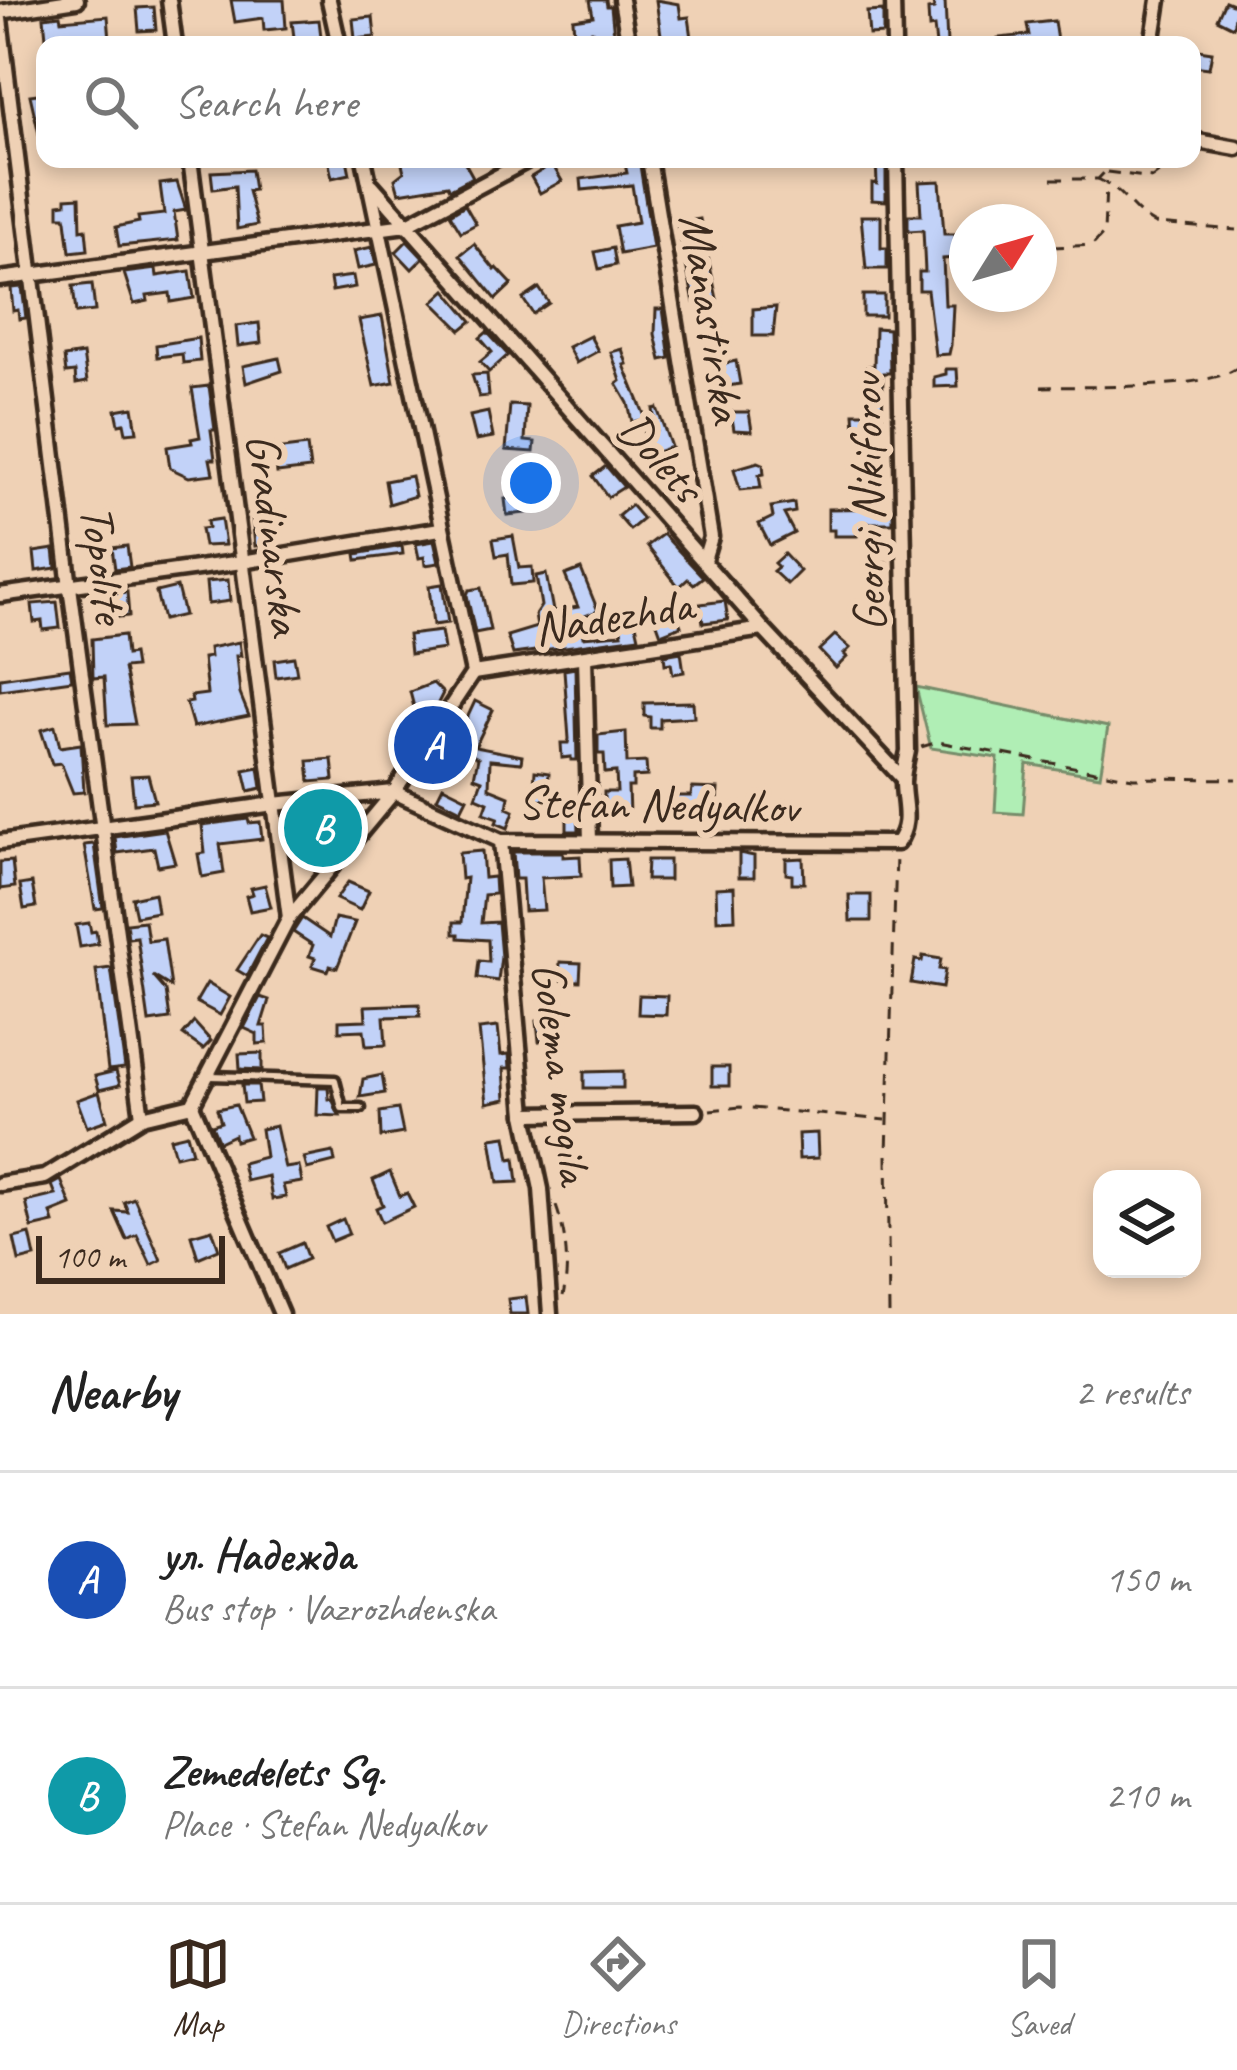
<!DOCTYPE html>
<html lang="en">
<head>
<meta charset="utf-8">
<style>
  :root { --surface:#fff; --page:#f2f2f2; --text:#222; --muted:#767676; --line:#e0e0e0; --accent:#3b2a1e }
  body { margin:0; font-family:Caveat,sans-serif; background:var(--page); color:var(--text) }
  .controls { position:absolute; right:36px; bottom:36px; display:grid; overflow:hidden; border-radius:24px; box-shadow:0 6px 18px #0003 }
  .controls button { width:108px; height:108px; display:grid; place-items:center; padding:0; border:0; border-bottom:3px solid var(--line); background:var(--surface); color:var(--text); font:60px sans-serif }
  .compass { position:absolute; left:949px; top:204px; width:108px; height:108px; border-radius:50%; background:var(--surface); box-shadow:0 6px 18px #0003; rotate:53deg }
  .scale { position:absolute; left:36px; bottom:30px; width:189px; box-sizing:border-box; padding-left:12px; border:6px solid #3b2a1e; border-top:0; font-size:33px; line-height:42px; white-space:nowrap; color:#3b2a1e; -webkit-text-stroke:9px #efd1b5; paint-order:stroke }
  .you { position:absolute; left:531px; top:483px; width:42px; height:42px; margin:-30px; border:9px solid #fff; border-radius:50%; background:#1a73e8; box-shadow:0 0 0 18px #1a73e833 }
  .badge { display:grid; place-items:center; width:78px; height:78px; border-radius:50%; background:var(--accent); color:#fff; font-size:39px; font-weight:700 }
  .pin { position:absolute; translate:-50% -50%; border:6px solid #fff; box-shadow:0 3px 12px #0006 }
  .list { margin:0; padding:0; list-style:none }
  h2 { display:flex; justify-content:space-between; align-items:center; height:156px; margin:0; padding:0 48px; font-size:51px }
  h2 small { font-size:39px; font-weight:400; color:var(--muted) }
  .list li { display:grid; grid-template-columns:78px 1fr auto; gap:36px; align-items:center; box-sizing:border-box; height:216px; padding:0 48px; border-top:3px solid var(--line) }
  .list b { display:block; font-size:45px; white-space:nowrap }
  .list p { margin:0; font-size:39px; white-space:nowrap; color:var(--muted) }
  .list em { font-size:39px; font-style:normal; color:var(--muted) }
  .icon { flex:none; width:66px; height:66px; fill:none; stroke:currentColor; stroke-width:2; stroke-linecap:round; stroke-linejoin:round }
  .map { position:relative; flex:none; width:1237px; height:1314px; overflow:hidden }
  .search { position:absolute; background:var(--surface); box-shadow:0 6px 18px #0003; left:36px; right:36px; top:36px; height:132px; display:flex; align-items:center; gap:30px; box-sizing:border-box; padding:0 42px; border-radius:24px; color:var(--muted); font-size:45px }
  .sheet { height:588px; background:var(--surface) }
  nav { display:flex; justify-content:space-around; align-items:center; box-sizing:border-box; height:168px; border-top:3px solid var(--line); background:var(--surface); font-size:33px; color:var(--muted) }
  nav a { display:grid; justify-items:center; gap:6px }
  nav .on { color:var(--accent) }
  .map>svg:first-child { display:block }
  .green { fill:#b0eeb5; stroke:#768c6a; stroke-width:3 }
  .building { fill:#c2d2f8; stroke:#3b2a1e; stroke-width:3 }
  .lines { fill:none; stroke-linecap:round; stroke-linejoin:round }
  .lane-casing { stroke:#3b2a1e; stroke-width:15 }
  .street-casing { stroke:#3b2a1e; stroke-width:21 }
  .path { stroke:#3b2a1e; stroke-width:3; stroke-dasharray:12 9; stroke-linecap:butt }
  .lane { stroke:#efd1b5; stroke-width:6 }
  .street { stroke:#efd1b5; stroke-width:12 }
  .labels { text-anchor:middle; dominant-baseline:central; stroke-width:12; stroke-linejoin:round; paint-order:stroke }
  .street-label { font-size:48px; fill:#3b2a1e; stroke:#efd1b5 }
</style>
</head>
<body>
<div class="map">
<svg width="1237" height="1314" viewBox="0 0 1237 1314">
  <rect width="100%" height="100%" fill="#efd1b5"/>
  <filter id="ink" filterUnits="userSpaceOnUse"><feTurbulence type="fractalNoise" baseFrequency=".00833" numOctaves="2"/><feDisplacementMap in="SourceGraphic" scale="24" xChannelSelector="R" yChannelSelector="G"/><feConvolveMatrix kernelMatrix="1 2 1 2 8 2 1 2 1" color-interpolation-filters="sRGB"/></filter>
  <g filter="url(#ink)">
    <polygon class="green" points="916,687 1108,727 1100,776 1027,764 1023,814 995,812 998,758 931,748"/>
    <g class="building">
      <polygon points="231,0 284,0 286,28 264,30 263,18 235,22"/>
      <polygon points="590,0 606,0 607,6 611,6 615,45 596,45 592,31 574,34 573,19 593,16"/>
      <polygon points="656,0 679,4 681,18 689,17 692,38 662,42"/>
      <polygon points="945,1 947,45 936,45 934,27 929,28 928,10 934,9 933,2"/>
      <polygon points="1225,1 1237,6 1233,27 1217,19"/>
      <polygon points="154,7 156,30 139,31 137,8"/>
      <polygon points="883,11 883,34 869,35 867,12"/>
      <polygon points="60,15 61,20 108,16 110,40 107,45 88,45 88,40 54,45 46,38 44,17"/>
      <polygon points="373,17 375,37 355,39 353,19"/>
      <polygon points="319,20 322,45 295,45 292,22"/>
      <polygon points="1054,21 1057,41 998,45 998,38 1029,35 1027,24"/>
      <polygon points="1192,49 1212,52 1209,68 1192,66"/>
      <polygon points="45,93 45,133 39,134 30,95"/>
      <polygon points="328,159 347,159 350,174 332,178"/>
      <polygon points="401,159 463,159 473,177 450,189 448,185 399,193 395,179 404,172"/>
      <polygon points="624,159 639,159 653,248 620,254 615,226 638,222 632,185 582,190 581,179 627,173"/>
      <polygon points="886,160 886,201 872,200 872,183 877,184 876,161"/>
      <polygon points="552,164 562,181 540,193 531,177"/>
      <polygon points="251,170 254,190 248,191 257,225 237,229 235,186 213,189 211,172"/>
      <polygon points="940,181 944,234 955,234 956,258 943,259 945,305 953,305 951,345 949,354 935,355 927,290 919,290 919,272 925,272 923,230 908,231 908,215 921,215 919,182"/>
      <polygon points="177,182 186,210 174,212 178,240 119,246 116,227 139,222 138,217 164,214 160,184"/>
      <polygon points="80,197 81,230 86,229 88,250 70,252 66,220 65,216 59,216 59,204 66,203 66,198"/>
      <polygon points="465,205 476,224 461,232 450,214"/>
      <polygon points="861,216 881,216 881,248 887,248 887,269 866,269"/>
      <polygon points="700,219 717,299 694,302 677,223"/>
      <polygon points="407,241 423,258 412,269 396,252"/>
      <polygon points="474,244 495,270 497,268 512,284 496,299 460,255"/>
      <polygon points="372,247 376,265 358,269 354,251"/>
      <polygon points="613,248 616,265 599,269 595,252"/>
      <polygon points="156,269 157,276 190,271 194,298 171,302 170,293 147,296 148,301 134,304 124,273"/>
      <polygon points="353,276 355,287 332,291 330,279"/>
      <polygon points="92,284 95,311 76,313 73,286"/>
      <polygon points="22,287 26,318 19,319 18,310 13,311 11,288"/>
      <polygon points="539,288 549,303 533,314 523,299"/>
      <polygon points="446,290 472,321 461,330 433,302"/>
      <rect x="863" y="295" width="21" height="21"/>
      <polygon points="776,307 773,336 753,336 753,309"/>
      <polygon points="656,309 663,309 670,358 661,360 655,334"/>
      <polygon points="382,316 394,382 374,386 359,320"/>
      <polygon points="259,323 261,343 238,346 236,326"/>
      <polygon points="875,328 889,329 890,373 883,373 882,428 855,429 854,413 866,413 866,366 874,366"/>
      <polygon points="487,332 508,355 489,372 480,362 492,352 480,338"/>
      <polygon points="590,336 598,351 576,363 568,347"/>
      <polygon points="198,338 200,361 183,363 182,354 157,357 156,345"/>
      <polygon points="622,349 627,364 624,365 646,419 632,422 628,403 617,384 621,381 611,352"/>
      <polygon points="83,354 87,382 76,384 75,372 66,373 64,357"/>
      <polygon points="279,358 282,371 246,383 243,366"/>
      <polygon points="736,361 740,384 716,388 713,371 718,370 717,365"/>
      <polygon points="946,369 957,369 958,386 934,387 934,377 946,374"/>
      <polygon points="487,374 489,396 479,397 472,375"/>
      <polygon points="209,386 215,430 211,430 215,459 210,459 213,474 189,477 170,468 167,447 192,443 191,439 200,437 192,388"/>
      <polygon points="510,405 527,406 525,441 535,442 534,452 506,450"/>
      <polygon points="133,407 137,432 126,433 124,423 119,424 116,410"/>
      <polygon points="657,408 671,447 651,454 644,433 656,430 653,409"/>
      <polygon points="488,412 493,437 476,440 470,416"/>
      <polygon points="731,412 749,412 752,431 734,430"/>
      <polygon points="307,446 310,469 277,473 274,450"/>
      <polygon points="758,462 763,464 764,474 759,475 761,488 740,490 734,469"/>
      <polygon points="606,466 624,487 608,497 593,476"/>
      <polygon points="411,476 415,496 389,504 385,481"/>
      <polygon points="524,497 526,513 507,515 505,499"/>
      <polygon points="794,503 795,512 784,514 794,533 770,545 759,524 773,517 771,507"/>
      <polygon points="631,505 643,519 630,530 618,516"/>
      <polygon points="893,508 893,523 864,523 864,532 857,532 857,536 834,536 834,530 828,530 828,509"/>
      <polygon points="272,514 274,544 255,546 252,515"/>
      <polygon points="221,519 225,545 204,546 201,529 208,528 207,521"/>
      <polygon points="663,534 703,577 694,584 688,579 679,587 647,546"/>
      <polygon points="513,536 519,568 532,567 533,583 511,585 508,554 496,556 493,539"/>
      <polygon points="434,541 439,563 425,565 424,557 419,558 416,544"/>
      <polygon points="127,546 130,567 115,569 112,548"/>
      <polygon points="402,546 403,554 357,560 356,554"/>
      <polygon points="54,549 56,568 36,571 34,552"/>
      <polygon points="784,554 800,571 787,584 773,571 778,567 774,563"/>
      <polygon points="887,563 888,584 869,585 867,564"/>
      <polygon points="581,569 598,611 580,618 583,637 622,634 619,620 634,616 639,637 513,654 507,636 537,627 535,615 541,606 536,576 546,574 553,611 578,607 565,575"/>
      <polygon points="228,580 230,601 208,604 206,582"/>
      <polygon points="442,584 448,623 433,625 429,586"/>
      <polygon points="177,587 184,615 163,620 156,592"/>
      <polygon points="481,588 490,630 475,633 467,595 469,590"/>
      <polygon points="127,592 129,616 101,619 99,595"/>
      <polygon points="725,601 728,620 703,623 700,604"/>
      <polygon points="57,602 60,628 43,630 42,621 34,622 32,604"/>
      <polygon points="663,608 676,614 681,626 661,634 656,620 663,618"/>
      <polygon points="441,631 444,649 410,654 408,635"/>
      <polygon points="124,635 126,655 133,654 135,667 124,668 135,724 107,725 104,677 93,678 92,639"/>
      <polygon points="835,635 850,648 844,654 847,657 836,668 819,650"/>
      <polygon points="239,642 241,656 236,656 240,694 249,716 193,727 186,703 192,702 191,696 207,694 203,658 210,657 209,648"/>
      <polygon points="681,652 684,672 673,674 671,663 665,664 664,655"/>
      <polygon points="294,657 297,674 276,677 274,660"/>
      <polygon points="70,668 72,680 0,690 0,678"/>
      <polygon points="575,668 577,760 571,760 571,757 562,758 561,743 568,743 569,739 564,670"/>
      <polygon points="433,683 443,693 437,705 415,711 410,692"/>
      <polygon points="475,701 493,710 475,747 522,756 521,763 490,760 489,788 509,796 507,808 514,811 508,828 496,823 498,818 484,813 488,802 476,797 482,780 474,777 478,758 449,743 458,727 462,729"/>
      <polygon points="693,702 694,717 660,719 660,728 650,728 650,717 644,716 644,703"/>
      <polygon points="55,726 60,747 81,744 84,792 73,793 61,763 52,764 41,730"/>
      <polygon points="626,732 627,763 646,762 647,776 633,777 633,787 628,787 629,814 604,814 604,792 617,792 616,772 605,773 604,754 598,754 598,735"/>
      <polygon points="332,759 334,780 310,782 308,761"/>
      <polygon points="259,767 262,788 249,791 244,770"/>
      <polygon points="535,771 549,773 547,800 533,799"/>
      <polygon points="148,775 155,801 134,803 131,776"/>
      <polygon points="443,786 467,798 461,810 437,798"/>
      <polygon points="692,788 718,789 717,803 709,803 708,818 690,818 691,812 654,813 654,796 691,796"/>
      <polygon points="578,804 579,831 567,831 567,808"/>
      <polygon points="248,819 249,823 260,822 262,839 220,844 224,873 202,877 198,854 205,853 202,825"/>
      <polygon points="165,830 175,863 158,866 154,848 117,853 115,837"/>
      <polygon points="94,844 103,908 95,909 84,845"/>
      <polygon points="482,851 484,878 494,877 495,894 484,895 481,923 498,922 501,957 498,981 477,978 479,961 489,962 488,940 459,938 459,934 454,934 454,922 462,922 466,878 461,879 459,853"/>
      <polygon points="513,852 563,852 563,857 580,856 581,876 541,878 544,910 524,911 522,879 515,879"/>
      <polygon points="739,853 754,856 754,877 739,877"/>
      <polygon points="803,858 804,883 792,883 792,875 786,874 786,859"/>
      <polygon points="625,859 628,887 610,888 609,860"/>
      <polygon points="647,860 669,860 669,880 646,880"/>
      <polygon points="12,861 15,887 0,889 0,862"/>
      <polygon points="348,882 369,891 360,910 336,899"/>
      <polygon points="32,883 36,907 24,909 20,885"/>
      <polygon points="265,885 271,907 250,911 246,896 253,894 251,888"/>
      <polygon points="734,887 735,919 717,920 716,888"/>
      <polygon points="154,893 157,912 136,916 132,898"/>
      <polygon points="849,895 871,895 871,921 850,921"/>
      <polygon points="302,918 330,937 335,918 355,922 337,968 330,966 328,971 312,966 315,958 309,956 313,945 293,932"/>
      <polygon points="145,921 148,941 164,939 171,987 153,976 166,991 170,1019 149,1022 137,937 128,938 126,923"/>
      <polygon points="89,923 91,932 96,931 98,944 80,947 76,925"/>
      <polygon points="260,935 267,938 247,976 237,970"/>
      <polygon points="923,956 941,959 939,969 945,970 942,988 911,983 915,960 922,961"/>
      <polygon points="560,962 581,963 580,981 559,980"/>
      <polygon points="111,968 125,1068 108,1070 96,970"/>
      <polygon points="207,983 230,997 220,1015 196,1002"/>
      <polygon points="639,995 667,996 666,1015 638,1014"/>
      <polygon points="260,997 269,1000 261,1026 266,1026 267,1043 257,1044 257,1034 244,1028"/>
      <polygon points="419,1004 420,1016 384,1017 386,1045 366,1046 364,1030 339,1031 339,1021 366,1020 365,1006"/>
      <polygon points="553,1019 555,1039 539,1041 537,1021"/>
      <polygon points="194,1022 211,1041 203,1049 183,1035"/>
      <polygon points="498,1027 501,1055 509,1054 510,1068 504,1068 506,1099 487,1103 479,1029"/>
      <polygon points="262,1053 262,1070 240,1069 239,1054"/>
      <rect x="712" y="1067" width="17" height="19"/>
      <polygon points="116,1071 120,1085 99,1090 95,1076"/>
      <polygon points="623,1071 623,1088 584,1088 584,1072"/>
      <polygon points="382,1075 385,1093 360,1097 363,1079"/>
      <polygon points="242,1085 258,1085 260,1102 244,1103"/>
      <polygon points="318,1087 328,1087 329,1099 332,1099 340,1116 317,1115"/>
      <polygon points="99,1092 107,1120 87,1127 77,1100"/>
      <polygon points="236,1105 249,1137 235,1141 234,1135 219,1142 212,1125 221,1122 217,1109"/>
      <polygon points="398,1109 403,1133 381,1137 380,1112"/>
      <polygon points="276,1126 285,1168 299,1166 302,1182 283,1185 286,1197 272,1199 268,1176 246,1181 242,1163 265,1157 261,1129"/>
      <polygon points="817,1133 818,1158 799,1159 798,1134"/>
      <polygon points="187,1134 192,1152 175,1156 170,1138"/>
      <polygon points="506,1136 510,1159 515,1158 518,1182 498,1183 491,1138"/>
      <polygon points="333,1152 335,1162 307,1169 304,1158"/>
      <polygon points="390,1172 400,1196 407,1193 414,1207 382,1222 376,1208 383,1205 373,1180"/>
      <polygon points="61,1180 71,1205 51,1213 54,1223 32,1228 26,1202 56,1195 52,1185"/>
      <polygon points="134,1198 161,1260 151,1265 137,1235 127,1240 114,1211 128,1212 124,1202"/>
      <polygon points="343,1219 349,1234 332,1241 326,1227"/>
      <polygon points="212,1229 219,1249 198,1258 191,1235"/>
      <polygon points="30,1234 35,1257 19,1261 14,1238"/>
      <polygon points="302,1243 308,1259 285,1269 279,1253"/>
      <polygon points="526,1297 528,1314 510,1314 508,1299"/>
    </g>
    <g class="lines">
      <defs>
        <polyline id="lane" points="211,1076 335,1080 342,1108 361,1108"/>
        <g id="street">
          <polyline points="169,0 175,45"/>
          <polyline points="329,0 339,45"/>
          <polyline points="621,0 629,45"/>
          <polyline points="893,0 894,45"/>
          <polyline points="0,12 77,0"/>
          <polyline points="0,19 70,587 142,1117"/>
          <polyline points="1152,45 1159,0"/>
          <polyline points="1192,140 1237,148"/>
          <polyline points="190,159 289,918"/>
          <polyline points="649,159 711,537 704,560"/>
          <polyline points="372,185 763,629 903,779"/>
          <polyline points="0,279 406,225 530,159"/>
          <polyline points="0,595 242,562 440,529"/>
          <polyline points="585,657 590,841"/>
          <polyline points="473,673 763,629"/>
          <polyline points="501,841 525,1114 541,1189 550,1314"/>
          <path d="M0 842 274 804 394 792 501 841 897 843C912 822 903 805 903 782 903 772 906 761 908 751L896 159"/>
          <polyline points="192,1105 281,1314"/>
          <polyline points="525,1114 696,1112"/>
          <polyline points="0,1184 45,1177 142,1117 192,1105 289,918 394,792 473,673 364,159"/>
        </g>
      </defs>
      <use href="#lane" class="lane-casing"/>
      <use href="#street" class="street-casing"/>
      <g class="path">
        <polyline points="1107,172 1152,178 1177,159"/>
        <polyline points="1052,179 1098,179 1117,159"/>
        <path d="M1098 179C1127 193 1131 212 1155 224L1237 230"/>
        <polyline points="1052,247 1093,245 1104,233 1106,185"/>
        <path d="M1041 387C1086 386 1204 391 1237 368"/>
        <polyline points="921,747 938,742 1133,778 1237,779"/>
        <polyline points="710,1110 740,1107 886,1120"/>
        <path d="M556 1206C566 1234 570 1266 563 1296"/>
        <polyline points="889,1314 887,1154 896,856"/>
      </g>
      <use href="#lane" class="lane"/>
      <use href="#street" class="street"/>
    </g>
  </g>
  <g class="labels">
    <g class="street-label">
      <text transform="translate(712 318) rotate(81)">Manastirska</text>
      <text transform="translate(661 457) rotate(48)">Dolets</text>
      <text transform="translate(867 503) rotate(-91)">Georgi Nikiforov</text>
      <text transform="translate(275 534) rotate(83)">Gradinarska</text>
      <text transform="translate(104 564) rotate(83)">Topolite</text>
      <text transform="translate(613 616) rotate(-9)">Nadezhda</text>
      <text transform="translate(658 804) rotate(1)">Stefan Nedyalkov</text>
      <text transform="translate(562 1073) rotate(83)">Golema mogila</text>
    </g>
  </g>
</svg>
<div class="controls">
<button><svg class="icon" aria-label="layers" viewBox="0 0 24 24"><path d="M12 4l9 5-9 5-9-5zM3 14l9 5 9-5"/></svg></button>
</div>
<svg class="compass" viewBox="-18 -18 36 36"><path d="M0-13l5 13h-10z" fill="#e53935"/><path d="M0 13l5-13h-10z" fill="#767676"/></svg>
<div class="scale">100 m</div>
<div class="you"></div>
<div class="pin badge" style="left:433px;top:745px;background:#1a4fb4">A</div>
<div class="pin badge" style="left:323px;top:828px;background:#0f9aa8">B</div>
<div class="search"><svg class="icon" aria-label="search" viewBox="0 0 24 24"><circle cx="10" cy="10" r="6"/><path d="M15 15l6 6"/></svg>Search here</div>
</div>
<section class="sheet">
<h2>Nearby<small>2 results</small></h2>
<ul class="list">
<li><span class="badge" style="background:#1a4fb4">A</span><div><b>ул. Надежда</b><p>Bus stop · Vazrozhdenska</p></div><em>150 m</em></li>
<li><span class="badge" style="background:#0f9aa8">B</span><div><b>Zemedelets Sq.</b><p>Place · Stefan Nedyalkov</p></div><em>210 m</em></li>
</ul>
</section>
<nav>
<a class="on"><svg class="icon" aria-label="map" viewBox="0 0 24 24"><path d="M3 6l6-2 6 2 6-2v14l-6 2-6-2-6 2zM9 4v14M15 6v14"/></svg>Map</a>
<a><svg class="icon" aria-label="directions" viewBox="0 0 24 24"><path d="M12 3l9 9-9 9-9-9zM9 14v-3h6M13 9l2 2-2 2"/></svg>Directions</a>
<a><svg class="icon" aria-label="saved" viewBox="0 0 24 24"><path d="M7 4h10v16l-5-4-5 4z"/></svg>Saved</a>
</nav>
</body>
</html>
